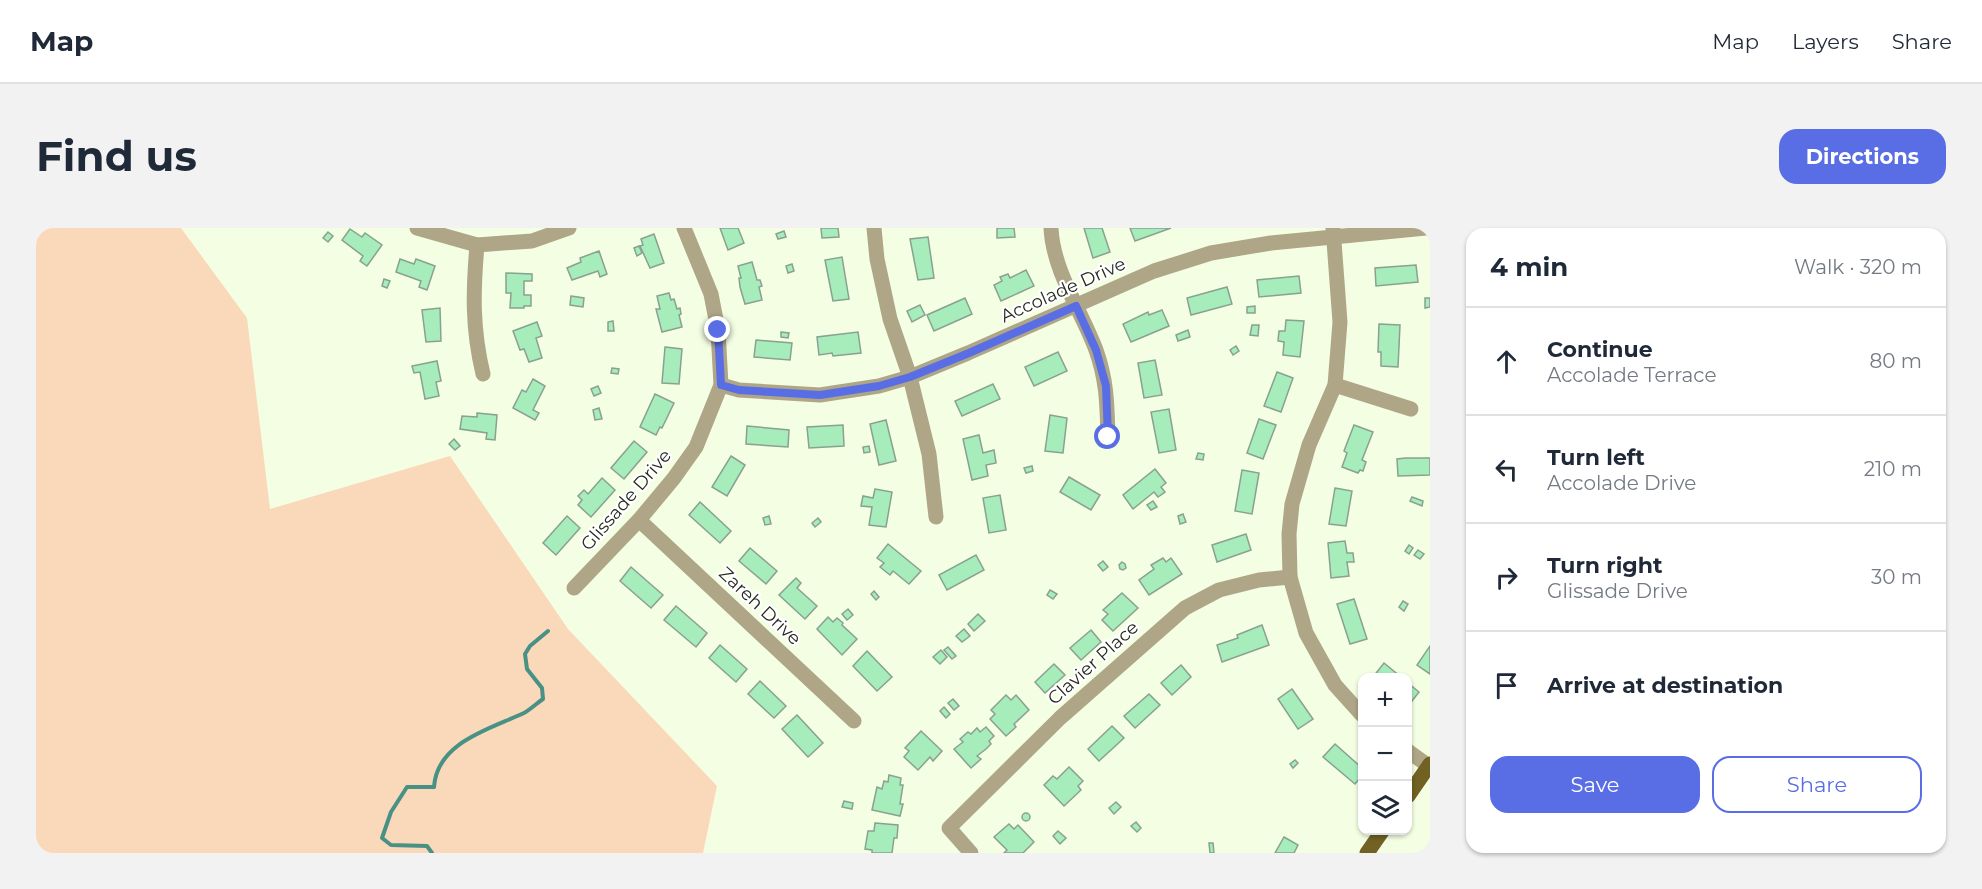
<!DOCTYPE html>
<html lang="en">
<head>
<meta charset="utf-8">
<style>
  :root { --surface:#fff; --page:#f2f2f3; --text:#1f2937; --muted:#747a83; --line:#e0e1e3; --accent:#596ee5 }
  body { margin:0; font-family:Montserrat,sans-serif; background:var(--page); color:var(--text) }
  .controls { position:absolute; right:18px; bottom:18px; display:grid; overflow:hidden; border-radius:12px; box-shadow:0 2px 4px #0004 }
  .controls button { width:54px; height:54px; display:grid; place-items:center; padding:0; border:0; border-bottom:2px solid var(--line); background:var(--surface); color:var(--text); font:30px sans-serif }
  .stop { position:absolute; width:18px; height:18px; margin:-14px; border:4px solid #596ee5; border-radius:50%; background:#fff }
  .stop.end { background:#596ee5; border-color:#fff; box-shadow:0 2px 6px #0008 }
  .list { margin:0; padding:0; list-style:none }
  h2 { display:flex; justify-content:space-between; align-items:center; height:78px; margin:0; padding:0 24px; font-size:26px }
  h2 small { font-size:20px; font-weight:400; color:var(--muted) }
  .list li { display:grid; grid-template-columns:39px 1fr auto; gap:18px; align-items:center; box-sizing:border-box; height:108px; padding:0 24px; border-top:2px solid var(--line) }
  .list b { display:block; font-size:22px; white-space:nowrap }
  .list p { margin:0; font-size:20px; white-space:nowrap; color:var(--muted) }
  .list em { font-size:20px; font-style:normal; color:var(--muted) }
  .actions { display:flex; gap:12px; padding:18px 24px }
  .actions a { flex:1; padding:14px 0; border:2px solid var(--accent); border-radius:18px; text-align:center; font-size:21px; color:var(--accent) }
  .actions .main { background:var(--accent); color:#fff }
  .icon { flex:none; width:33px; height:33px; fill:none; stroke:currentColor; stroke-width:2; stroke-linecap:round; stroke-linejoin:round }
  .map { position:relative; flex:none; width:1394px; height:625px; overflow:hidden; border-radius:18px }
  header { display:flex; align-items:center; gap:36px; box-sizing:border-box; height:84px; padding:0 30px; background:var(--surface); border-bottom:2px solid var(--line) }
  header strong { font-size:28px }
  nav { display:flex; gap:33px; margin-inline-start:auto; font-size:21px }
  .intro { display:flex; align-items:center; justify-content:space-between; box-sizing:border-box; height:144px; padding:0 36px }
  h1 { margin:0; font-size:42px }
  .button { padding:15px 27px; border-radius:18px; background:var(--accent); color:#fff; font-size:21px; font-weight:700 }
  main { display:flex; gap:36px; padding:0 36px }
  aside { flex:1; background:var(--surface); border-radius:18px; box-shadow:0 2px 4px #0004 }
  .map>svg:first-child { display:block }
  .green { fill:#fad9ba }
  .lines { fill:none; stroke-linecap:round; stroke-linejoin:round }
  .stream { stroke:#499184; stroke-width:4 }
  .building { fill:#a7edbc; stroke:#89a190; stroke-width:1.5 }
  .minor { stroke:#aea687; stroke-width:15 }
  .major { stroke:#716123; stroke-width:15 }
  .route { stroke:#596ee5; stroke-width:8 }
  .labels { text-anchor:middle; dominant-baseline:central; stroke-width:4.5; stroke-linejoin:round; paint-order:stroke }
  .street-label { font-size:18px; fill:#26291f; stroke:#fff }
</style>
</head>
<body>
<header>
<strong>Map</strong>
<nav><a>Map</a><a>Layers</a><a>Share</a></nav>
</header>
<div class="intro"><h1>Find us</h1><a class="button">Directions</a></div>
<main>
<div class="map">
<svg width="1394" height="625" viewBox="0 0 1394 625">
  <rect width="100%" height="100%" fill="#f4fee3"/>
  <polygon class="green" points="0,0 145,0 211,90 234,281 414,228 532,401 681,558 667,625 0,625"/>
  <g class="lines">
    <path class="stream" d="M396 625 391 618 355 617 346 610 355 584 371 559H398C401 514 454 501 488 485 495 481 501 475 507 471L506 460 491 441 489 426 494 418 512 403"/>
  </g>
  <g class="building">
    <polygon points="684,0 702,0 708,15 692,22"/>
    <polygon points="785,0 802,0 803,9 786,10"/>
    <polygon points="961,0 978,0 979,9 961,10"/>
    <polygon points="1048,0 1066,0 1074,24 1057,30"/>
    <polygon points="1094,0 1135,0 1099,13"/>
    <polygon points="314,1 326,9 329,5 346,17 331,38 324,33 327,28 306,12"/>
    <polygon points="748,3 750,9 742,11 740,6"/>
    <polygon points="292,4 297,8 292,14 287,10"/>
    <polygon points="618,6 628,35 614,40 604,18 607,17 605,11"/>
    <polygon points="892,9 898,50 882,52 874,11"/>
    <polygon points="603,18 606,25 601,28 598,20"/>
    <polygon points="563,23 571,46 564,49 562,43 536,52 531,40 545,34 544,30"/>
    <polygon points="806,29 813,71 797,73 789,32"/>
    <polygon points="364,31 378,36 380,31 399,38 391,62 383,59 385,53 360,44"/>
    <polygon points="716,34 721,52 724,52 726,58 723,59 726,72 709,76 704,59 703,50 705,50 702,38"/>
    <polygon points="756,36 758,43 752,45 750,38"/>
    <polygon points="1380,37 1382,54 1340,58 1339,40"/>
    <polygon points="990,42 998,58 965,73 958,57 966,53 964,49 972,46 974,50"/>
    <polygon points="470,45 496,46 496,53 488,53 488,67 495,67 495,78 488,78 488,80 474,80 475,65 470,65"/>
    <polygon points="1263,48 1265,65 1223,69 1221,52"/>
    <polygon points="348,51 354,53 351,60 346,58"/>
    <polygon points="1191,59 1196,76 1155,87 1151,70"/>
    <polygon points="633,65 635,72 638,71 641,81 644,80 645,86 643,87 646,99 626,104 620,81 624,81 621,68"/>
    <polygon points="535,68 548,70 547,79 534,77"/>
    <polygon points="929,70 936,86 898,103 891,87"/>
    <polygon points="1389,70 1394,70 1394,79 1389,80"/>
    <polygon points="884,77 889,87 876,94 871,83"/>
    <polygon points="1219,78 1219,85 1211,85 1211,79"/>
    <polygon points="404,80 405,113 390,114 386,82"/>
    <polygon points="1126,82 1133,98 1095,114 1087,96 1112,84 1113,87"/>
    <polygon points="1250,92 1268,93 1264,129 1247,127 1248,114 1242,113 1243,103 1249,103"/>
    <polygon points="577,93 578,103 572,103 572,94"/>
    <polygon points="501,94 506,108 500,110 506,130 493,134 488,121 484,122 477,103"/>
    <polygon points="1343,96 1364,97 1362,139 1345,138 1345,124 1342,124"/>
    <polygon points="1216,97 1223,97 1222,108 1214,107"/>
    <polygon points="1152,102 1154,109 1142,113 1140,107"/>
    <polygon points="745,104 753,105 752,110 745,109"/>
    <polygon points="822,104 825,125 797,128 796,125 783,127 781,109"/>
    <polygon points="720,112 756,115 754,132 718,129"/>
    <polygon points="1200,118 1203,123 1197,127 1194,122"/>
    <polygon points="629,119 646,121 643,156 626,155"/>
    <polygon points="1022,124 1031,143 998,158 989,139"/>
    <polygon points="1119,132 1126,167 1108,170 1102,135"/>
    <polygon points="401,133 405,153 400,154 403,168 389,171 384,144 378,145 376,138"/>
    <polygon points="576,140 583,141 582,146 575,145"/>
    <polygon points="1241,144 1257,150 1245,184 1228,178"/>
    <polygon points="497,151 509,158 497,182 503,185 499,192 477,180 486,162 490,164"/>
    <polygon points="957,156 964,171 926,188 919,173"/>
    <polygon points="562,158 565,165 558,168 555,161"/>
    <polygon points="619,166 638,175 626,200 624,199 620,207 604,199"/>
    <polygon points="563,180 566,191 559,192 557,182"/>
    <polygon points="1133,181 1140,222 1123,225 1115,184"/>
    <polygon points="441,185 461,187 459,212 450,211 451,205 424,201 426,188 441,189"/>
    <polygon points="1014,187 1031,190 1027,225 1009,223"/>
    <polygon points="1223,191 1240,197 1227,231 1211,225"/>
    <polygon points="850,192 860,233 843,237 834,196"/>
    <polygon points="807,197 808,218 773,220 771,199"/>
    <polygon points="1318,197 1337,204 1326,232 1330,234 1327,243 1324,242 1322,245 1306,239 1311,225 1308,223"/>
    <polygon points="711,198 753,202 752,219 710,216"/>
    <polygon points="943,207 947,225 958,222 960,235 950,237 952,248 936,252 927,211"/>
    <polygon points="418,211 424,218 419,222 413,216"/>
    <polygon points="598,213 611,224 588,251 575,240"/>
    <polygon points="833,218 834,224 828,225 827,219"/>
    <polygon points="1162,225 1168,226 1167,232 1160,231"/>
    <polygon points="695,228 709,237 691,268 676,259"/>
    <polygon points="1370,230 1394,230 1394,247 1362,248 1361,231"/>
    <polygon points="996,238 997,243 990,245 988,240"/>
    <polygon points="1119,241 1130,255 1125,259 1129,264 1122,269 1118,264 1097,281 1087,267"/>
    <polygon points="1206,242 1223,245 1216,286 1199,283"/>
    <polygon points="1033,249 1064,267 1055,282 1024,264"/>
    <polygon points="566,250 579,262 555,289 542,277 546,272 542,268 548,262 552,266"/>
    <polygon points="1299,260 1316,263 1310,298 1293,296"/>
    <polygon points="839,261 856,264 850,299 833,297 836,279 825,278 827,268 837,270"/>
    <polygon points="964,267 970,302 953,305 947,270"/>
    <polygon points="1376,269 1387,273 1386,278 1374,273"/>
    <polygon points="1117,273 1121,279 1115,282 1111,277"/>
    <polygon points="664,274 695,303 684,315 653,287"/>
    <polygon points="1147,286 1150,294 1144,296 1142,288"/>
    <polygon points="531,288 544,300 520,327 507,315"/>
    <polygon points="733,288 735,296 729,297 727,290"/>
    <polygon points="782,290 785,294 779,299 776,295"/>
    <polygon points="1210,306 1215,322 1181,334 1176,317"/>
    <polygon points="1309,313 1311,325 1317,325 1318,334 1311,334 1313,348 1295,350 1292,315"/>
    <polygon points="852,316 885,343 873,356 857,343 854,347 844,339 848,335 841,330"/>
    <polygon points="1373,317 1377,320 1373,326 1369,323"/>
    <polygon points="714,320 741,343 730,356 703,333"/>
    <polygon points="1382,322 1388,326 1384,331 1378,327"/>
    <polygon points="940,327 948,342 911,362 903,347"/>
    <polygon points="1127,330 1130,334 1135,330 1146,346 1113,367 1103,352 1118,341 1115,337"/>
    <polygon points="1067,333 1072,339 1067,343 1062,337"/>
    <polygon points="1086,334 1089,336 1090,340 1087,342 1084,341 1083,337"/>
    <polygon points="595,339 627,367 615,380 584,353"/>
    <polygon points="760,350 765,355 761,360 781,378 769,391 743,367"/>
    <polygon points="1014,362 1021,366 1017,371 1011,367"/>
    <polygon points="838,363 843,369 840,372 835,366"/>
    <polygon points="1086,365 1102,380 1077,403 1066,392 1072,386 1067,382"/>
    <polygon points="1318,371 1331,411 1314,416 1301,376"/>
    <polygon points="1367,373 1372,376 1368,383 1363,379"/>
    <polygon points="640,378 671,405 660,419 628,392"/>
    <polygon points="812,381 817,387 811,392 806,386"/>
    <polygon points="942,386 949,393 938,403 932,396"/>
    <polygon points="792,389 797,394 801,390 807,395 806,397 821,411 806,427 781,401"/>
    <polygon points="1226,397 1233,417 1186,434 1181,417 1202,410 1201,407"/>
    <polygon points="928,401 934,408 926,414 920,408"/>
    <polygon points="1055,402 1065,414 1045,432 1034,420"/>
    <polygon points="684,417 711,441 700,454 673,430"/>
    <polygon points="1394,418 1394,446 1381,437"/>
    <polygon points="912,419 920,428 916,431 908,422"/>
    <polygon points="905,422 911,429 904,436 897,429"/>
    <polygon points="831,423 856,449 841,463 817,438"/>
    <polygon points="1348,435 1365,449 1337,449"/>
    <polygon points="1018,436 1029,447 1009,465 999,454"/>
    <polygon points="1145,437 1155,449 1136,467 1125,455"/>
    <polygon points="724,453 750,478 738,490 712,466"/>
    <polygon points="1372,455 1383,464 1372,478"/>
    <polygon points="1256,461 1277,491 1262,501 1242,471"/>
    <polygon points="1113,466 1124,477 1099,500 1088,488"/>
    <polygon points="970,467 975,472 980,467 993,482 978,496 980,499 970,508 954,491 959,486 955,482"/>
    <polygon points="917,471 923,478 918,482 912,475"/>
    <polygon points="908,479 914,486 910,490 904,483"/>
    <polygon points="761,487 787,515 772,529 746,501"/>
    <polygon points="1076,498 1088,510 1063,533 1052,521"/>
    <polygon points="950,499 958,508 953,513 955,516 950,521 941,528 945,531 935,540 918,521 927,514 924,511 932,504 935,506 941,500 944,504"/>
    <polygon points="885,503 906,523 897,533 894,529 882,542 868,529 873,523 869,520"/>
    <polygon points="1299,516 1326,540 1326,548 1319,556 1287,529"/>
    <polygon points="1259,532 1262,535 1257,540 1254,536"/>
    <polygon points="1033,539 1047,553 1042,558 1045,562 1028,578 1008,557 1017,548 1021,551"/>
    <polygon points="853,547 865,550 864,557 867,557 864,576 867,576 864,588 836,582 841,559 846,561 848,553 852,554"/>
    <polygon points="808,573 817,575 816,581 806,579"/>
    <polygon points="1080,574 1085,579 1078,586 1073,580"/>
    <circle cx="990" cy="589" r="4"/>
    <polygon points="1100,594 1105,600 1101,604 1095,598"/>
    <polygon points="839,595 862,597 861,610 858,610 856,625 836,625 836,622 829,621 832,603 838,603"/>
    <polygon points="973,596 978,601 982,597 998,614 987,625 968,625 971,622 958,609"/>
    <polygon points="1022,603 1030,610 1024,616 1017,608"/>
    <polygon points="1248,609 1262,617 1258,625 1239,625"/>
    <polygon points="1173,615 1177,615 1178,625 1174,625"/>
  </g>
  <g class="lines">
    <g class="minor">
      <polyline points="381,0 441,17 496,13 533,0"/>
      <polyline points="838,0 841,31 854,91 874,149 893,226 900,289"/>
      <path d="M1015 0C1017 43 1045 82 1060 122 1071 153 1071 176 1072 209"/>
      <polyline points="1297,0 1304,94 1299,157 1273,217 1256,276 1253,306 1254,349 1270,405 1299,457 1326,487"/>
      <path d="M441 17C437 64 436 100 447 146"/>
      <polyline points="685,157 703,162 784,167 843,158 874,149 932,125 1118,43 1175,25 1235,15 1390,0"/>
      <polyline points="1299,157 1375,181"/>
      <polyline points="603,292 818,493"/>
      <polyline points="538,360 603,292 638,250 660,219 685,157 682,102 675,66 648,0"/>
      <polyline points="1372,523 1394,539"/>
      <polyline points="935,625 913,600 1024,490 1149,380 1183,362 1223,352 1254,349"/>
    </g>
    <g class="major">
      <polyline points="1372,568 1394,536"/>
      <polyline points="1331,625 1347,602"/>
    </g>
  </g>
  <g class="lines">
    <polyline class="route" points="682,102 685,157 703,162 784,167 843,158 874,149 933,125 1040,78 1060,122 1070,158 1072,209"/>
  </g>
  <g class="labels">
    <g class="street-label">
      <text transform="translate(1027 62) rotate(-24)">Accolade Drive</text>
      <text transform="translate(590 272) rotate(-49)">Glissade Drive</text>
      <text transform="translate(724 378) rotate(43)">Zareh Drive</text>
      <text transform="translate(1057 435) rotate(-42)">Clavier Place</text>
    </g>
  </g>
</svg>
<div class="controls">
<button>+</button>
<button>−</button>
<button><svg class="icon" aria-label="layers" viewBox="0 0 24 24"><path d="M12 4l9 5-9 5-9-5zM3 14l9 5 9-5"/></svg></button>
</div>
<div class="stop" style="left:1072px;top:209px"></div>
<div class="stop end" style="left:682px;top:102px"></div>
</div>
<aside>
<h2>4 min<small>Walk · 320 m</small></h2>
<ul class="list">
<li><svg class="icon" aria-label="ahead" viewBox="0 0 24 24"><path d="M12 20V5M6 11l6-6 6 6"/></svg><div><b>Continue</b><p>Accolade Terrace</p></div><em>80 m</em></li>
<li><svg class="icon" aria-label="left" viewBox="0 0 24 24"><path d="M17 20v-9H6M10 6l-5 5 5 5"/></svg><div><b>Turn left</b><p>Accolade Drive</p></div><em>210 m</em></li>
<li><svg class="icon" aria-label="right" viewBox="0 0 24 24"><path d="M7 20v-9h11M14 6l5 5-5 5"/></svg><div><b>Turn right</b><p>Glissade Drive</p></div><em>30 m</em></li>
<li><svg class="icon" aria-label="arrive" viewBox="0 0 24 24"><path d="M6 21V4h12l-3 4 3 4H6"/></svg><div><b>Arrive at destination</b></div></li>
</ul>
<div class="actions"><a class="main">Save</a><a>Share</a></div>
</aside>
</main>
</body>
</html>
